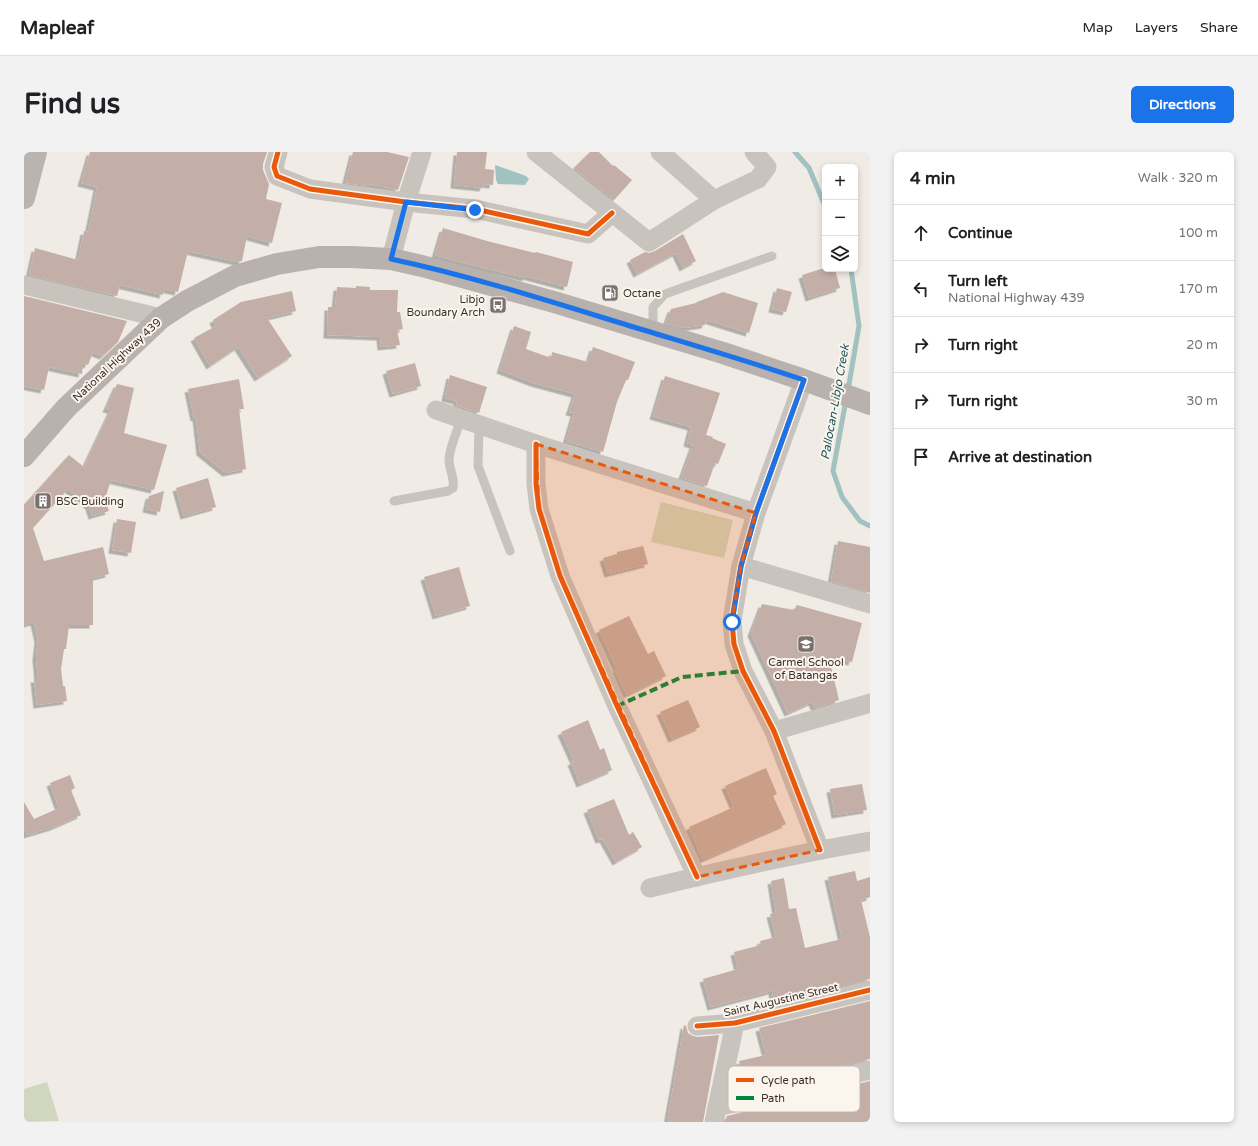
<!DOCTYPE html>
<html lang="en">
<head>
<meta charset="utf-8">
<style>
  :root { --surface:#fff; --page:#f2f2f2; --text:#202124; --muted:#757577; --line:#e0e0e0; --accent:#1a73e8 }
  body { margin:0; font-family:"Varela Round",sans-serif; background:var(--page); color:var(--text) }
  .controls { position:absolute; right:12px; top:12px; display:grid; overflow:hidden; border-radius:6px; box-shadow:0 2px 6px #0003 }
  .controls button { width:36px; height:36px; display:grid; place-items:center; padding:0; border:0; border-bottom:1px solid var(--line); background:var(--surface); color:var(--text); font:20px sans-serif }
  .stop { position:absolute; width:12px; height:12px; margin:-9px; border:3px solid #1a73e8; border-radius:50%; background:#fff }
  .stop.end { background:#1a73e8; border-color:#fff; box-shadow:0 1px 4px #0008 }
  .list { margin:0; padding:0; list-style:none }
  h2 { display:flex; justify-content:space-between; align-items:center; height:52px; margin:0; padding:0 16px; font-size:17px }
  h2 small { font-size:13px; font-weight:400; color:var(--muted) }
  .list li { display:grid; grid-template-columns:26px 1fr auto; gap:12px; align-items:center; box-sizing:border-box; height:56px; padding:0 16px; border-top:1px solid var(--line) }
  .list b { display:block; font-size:15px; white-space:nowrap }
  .list p { margin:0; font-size:13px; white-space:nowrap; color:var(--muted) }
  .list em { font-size:13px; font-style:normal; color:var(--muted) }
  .icon { flex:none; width:22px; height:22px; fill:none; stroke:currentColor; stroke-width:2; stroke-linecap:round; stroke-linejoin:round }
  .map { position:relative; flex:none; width:846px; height:970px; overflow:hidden; border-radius:6px }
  header { display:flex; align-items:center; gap:24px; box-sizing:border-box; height:56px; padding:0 20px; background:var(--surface); border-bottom:1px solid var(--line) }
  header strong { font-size:19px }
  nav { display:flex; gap:22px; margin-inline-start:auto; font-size:14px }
  .intro { display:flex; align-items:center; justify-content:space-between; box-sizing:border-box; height:96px; padding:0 24px }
  h1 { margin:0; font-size:28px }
  .button { padding:10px 18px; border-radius:6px; background:var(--accent); color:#fff; font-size:14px; font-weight:700 }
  main { display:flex; gap:24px; padding:0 24px }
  aside { flex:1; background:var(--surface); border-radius:6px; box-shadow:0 2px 6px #0003 }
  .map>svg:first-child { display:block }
  .green { fill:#d1d6bf }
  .water { fill:#a1c2c1 }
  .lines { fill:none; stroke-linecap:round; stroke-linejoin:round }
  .stream { stroke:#a1c2c1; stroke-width:5 }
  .building { fill:#c3afa7; filter:url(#shadow) }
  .lane { stroke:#c9c3be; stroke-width:9 }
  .street { stroke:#c9c3be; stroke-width:19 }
  .secondary { stroke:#bab3ae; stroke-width:22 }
  .primary { stroke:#b8b1ad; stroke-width:22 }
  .quiet { stroke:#00873e; stroke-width:4; stroke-dasharray:8 4; stroke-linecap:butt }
  .cycleway-casing { stroke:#fbf5ee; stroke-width:8 }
  .cycleway { stroke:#e8590c; stroke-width:5 }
  .route { stroke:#1a73e8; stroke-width:5 }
  .marked { fill:#e8590c; fill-opacity:0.2; stroke:#e8590c; stroke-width:3; stroke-dasharray:8 5; stroke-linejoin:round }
  .labels { text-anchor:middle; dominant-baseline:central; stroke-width:4; stroke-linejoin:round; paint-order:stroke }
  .poi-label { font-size:11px; fill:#3b302b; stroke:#fbf5ee; text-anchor:start }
  .street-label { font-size:11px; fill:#3b302b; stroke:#fbf5ee }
  .water-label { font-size:12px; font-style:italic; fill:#1f5a5e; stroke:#fbf5ee }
  .key { fill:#fbf5ee; stroke:#c1bab4; stroke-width:1 }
  .key-label { font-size:11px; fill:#3b302b }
</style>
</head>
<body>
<header>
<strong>Mapleaf</strong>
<nav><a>Map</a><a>Layers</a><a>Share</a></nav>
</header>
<div class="intro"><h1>Find us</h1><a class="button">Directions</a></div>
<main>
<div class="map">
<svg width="846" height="970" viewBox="0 0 846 970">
  <defs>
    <filter id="shadow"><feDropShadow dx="-3.5" dy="3.5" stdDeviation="0" flood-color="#0004"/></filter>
  </defs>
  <rect width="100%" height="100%" fill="#f0ebe5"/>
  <g class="green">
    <polygon points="637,350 709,368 700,406 627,390"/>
    <polygon points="23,930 35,969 0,970 0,937"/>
  </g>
  <polygon class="water" points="471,13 502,24 505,27 501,33 474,32 472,28"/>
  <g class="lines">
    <g class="stream">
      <polyline points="771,0 785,16 801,54"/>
      <polyline points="824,238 835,174 827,117"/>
      <polyline points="822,248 809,319 818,345 836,369 846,374"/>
    </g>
  </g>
  <g class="building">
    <polygon points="66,0 243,0 239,12 239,18 245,32 242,47 258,51 248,91 223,84 218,109 214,110 164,99 154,140 140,137 139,143 96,133 93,144 5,123 11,96 54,108 60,79 64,80 73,35 57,31"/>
    <polygon points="329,0 363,0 385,5 374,38 346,32 345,34 321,31"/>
    <polygon points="433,0 463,0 461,17 470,18 469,33 460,32 459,36 430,33"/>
    <polygon points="566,0 575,0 589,14 590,13 608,28 590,48 550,16"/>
    <polygon points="419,76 463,89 511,101 512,100 549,110 543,135 502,124 502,126 444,112 411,103"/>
    <polygon points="659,82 672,109 659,116 652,101 613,122 606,108 621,100 625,101 631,99"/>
    <polygon points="797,117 811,117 816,136 785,146 778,123"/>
    <polygon points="332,134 346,135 346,138 374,138 373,160 376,160 379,177 373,178 376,193 357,195 356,185 303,183 304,155 311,155 313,135 332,136"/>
    <polygon points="753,136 768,140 762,160 748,157"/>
    <polygon points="268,139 272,159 243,166 268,204 234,226 214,195 186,214 170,186 192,174 189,168 217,150"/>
    <polygon points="699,140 734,151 725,181 683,168 681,173 659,176 642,171 647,157 672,151 673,150"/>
    <polygon points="0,144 103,169 94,190 79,204 69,200 64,213 59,211 58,222 25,215 20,238 0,234"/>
    <polygon points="490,174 507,180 502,197 527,206 528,200 564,210 569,195 611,210 604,228 602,228 593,250 579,300 542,289 550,261 545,260 551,242 510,231 476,218"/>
    <polygon points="391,211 397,234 369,242 362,219"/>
    <polygon points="426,223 463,235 455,261 432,253 433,249 421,246"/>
    <polygon points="641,224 696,241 682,283 689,285 688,286 702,292 694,312 691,311 683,334 657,326 669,293 663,291 667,275 629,264"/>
    <polygon points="215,227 220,257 215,257 222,317 202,321 176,300 172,265 170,266 164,237"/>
    <polygon points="93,232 110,236 100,281 143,293 130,338 87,328 81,347 85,359 68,364 65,354 44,337 9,376 20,409 79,395 85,422 69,426 69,473 45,473 42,497 40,497 37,517 39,534 41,534 43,549 13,553 10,527 14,527 12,505 14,487 10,470 0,473 0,353 45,303 60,315 87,258 82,257"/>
    <polygon points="184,326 192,355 160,364 152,336"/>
    <polygon points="140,339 136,360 122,357 125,344"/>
    <polygon points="93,367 112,370 107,401 88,398"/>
    <polygon points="814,389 846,395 846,441 807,429"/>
    <polygon points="619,394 624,412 584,422 579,406 593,402 593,400"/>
    <polygon points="435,415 446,454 412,464 400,425"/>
    <polygon points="738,452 770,458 773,453 838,471 828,510 805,506 815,548 791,556 788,550 764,561 727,481"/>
    <polygon points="605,464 624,502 630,499 642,524 603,543 591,518 593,517 575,478"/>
    <polygon points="664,548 676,575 648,587 636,560"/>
    <polygon points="564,568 576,598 580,596 588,618 556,632 547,610 550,609 537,580"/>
    <polygon points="742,616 753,642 749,644 762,672 679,708 665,675 710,655 701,634"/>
    <polygon points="46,623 51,636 47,638 57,663 30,675 3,683 0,674 0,650 10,667 35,656 26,631"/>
    <polygon points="838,632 843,658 811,663 806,637"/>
    <polygon points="590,647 605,683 609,680 618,695 592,710 579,687 575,688 563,658"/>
    <polygon points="831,719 833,729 846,725 846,745 837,748 846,785 846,827 750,850 748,839 687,855 679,827 714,817 710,800 737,793 736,789 752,785 746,762 752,761 747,729 760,726 765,757 772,756 781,796 818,787 804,725"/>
    <polygon points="846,849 846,907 722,937 715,909 742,903 735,876"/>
    <polygon points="660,873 662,874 664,881 669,884 674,885 695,883 679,970 643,970"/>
    <polygon points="846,929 846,970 701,970 703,964"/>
  </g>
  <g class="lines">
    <g class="lane">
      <polyline points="629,181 629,155 641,142 748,104"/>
      <polyline points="455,274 454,314 486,399"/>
      <path d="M370 349 424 339 429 336C431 326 425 317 425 307 426 294 433 280 437 267"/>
    </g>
    <g class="street">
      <polyline points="254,0 250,15 253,24 286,37 382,50 451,57 564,82 588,61"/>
      <polyline points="512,0 625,90 690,48 734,27 743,15 730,0"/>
      <polyline points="636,0 690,48"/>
      <polyline points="367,107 382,50 398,0"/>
      <polyline points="0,133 137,166"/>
      <polyline points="780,228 732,361 717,414 708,469 710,492 719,519 750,579 796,698"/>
      <polyline points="412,258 512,292 732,361"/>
      <polyline points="512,292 512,332 515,357 536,424 593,554 673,725"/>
      <polyline points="717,414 846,452"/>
      <polyline points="750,579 846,551"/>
      <path d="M626 736C699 718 772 702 846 689"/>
      <polyline points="673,874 711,871 846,838"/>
      <polyline points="693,955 846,918"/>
      <polyline points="690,970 711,871"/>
    </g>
    <polyline class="secondary" points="0,46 12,0"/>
    <polyline class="primary" points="0,304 42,256 137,166 163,149 211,124 253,112 295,105 327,105 367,107 398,114 530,150 699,201 780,228 846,252"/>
    <polyline class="quiet" points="593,554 658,525 719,519"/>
    <defs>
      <g id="cycleway">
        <polyline points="254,0 250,15 253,24 286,37 382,50 451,57 564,82 588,61"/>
        <polyline points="780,228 732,361 717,414 708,469 710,492 719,519 750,579 796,698"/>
        <polyline points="512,292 512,332 515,357 536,424 593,554 673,725"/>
        <polyline points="673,874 711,871 846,838"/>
      </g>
    </defs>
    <use href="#cycleway" class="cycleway-casing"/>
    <use href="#cycleway" class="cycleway"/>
  </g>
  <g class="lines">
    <path class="route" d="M451 58 382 50 367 107C447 124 525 149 603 173 662 191 721 208 780 228L732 361 717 414 708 470"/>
  </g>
  <path class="marked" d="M512 292 732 361 717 414 708 469 710 492 719 519 750 579 796 698 673 725 536 424 515 357Z"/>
  <defs>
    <symbol id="fuel-square" viewBox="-11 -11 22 22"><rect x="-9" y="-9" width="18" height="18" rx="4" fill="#7a716c" stroke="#fbf5ee"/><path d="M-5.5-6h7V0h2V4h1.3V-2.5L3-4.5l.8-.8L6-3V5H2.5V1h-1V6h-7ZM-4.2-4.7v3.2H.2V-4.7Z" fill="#fff"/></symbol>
    <symbol id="bus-square" viewBox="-11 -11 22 22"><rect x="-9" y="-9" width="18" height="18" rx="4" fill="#7a716c" stroke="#fbf5ee"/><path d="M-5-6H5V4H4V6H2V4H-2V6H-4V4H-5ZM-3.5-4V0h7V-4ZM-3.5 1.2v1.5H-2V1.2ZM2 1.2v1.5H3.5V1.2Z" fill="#fff"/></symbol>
    <symbol id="building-square" viewBox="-11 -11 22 22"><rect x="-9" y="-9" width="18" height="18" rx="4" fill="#7a716c" stroke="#fbf5ee"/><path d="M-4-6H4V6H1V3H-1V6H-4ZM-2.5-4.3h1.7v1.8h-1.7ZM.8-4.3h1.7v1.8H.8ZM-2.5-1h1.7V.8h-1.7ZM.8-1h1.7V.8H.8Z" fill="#fff"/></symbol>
    <symbol id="school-square" viewBox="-11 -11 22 22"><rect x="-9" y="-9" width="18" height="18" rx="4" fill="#7a716c" stroke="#fbf5ee"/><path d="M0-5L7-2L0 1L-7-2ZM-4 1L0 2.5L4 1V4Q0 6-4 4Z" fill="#fff"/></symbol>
  </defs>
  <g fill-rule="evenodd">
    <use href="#fuel-square" x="576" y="131" width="20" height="20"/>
    <use href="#bus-square" x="464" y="143" width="20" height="20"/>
    <use href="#building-square" x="9" y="339" width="20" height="20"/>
    <use href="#school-square" x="772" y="482" width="20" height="20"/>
  </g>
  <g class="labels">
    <g class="poi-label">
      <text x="599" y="141">Octane</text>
      <text x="461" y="147" text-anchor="end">Libjo<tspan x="461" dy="13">Boundary Arch</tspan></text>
      <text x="32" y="349">BSC Building</text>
      <text x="782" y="510" text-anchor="middle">Carmel School<tspan x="782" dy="13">of Batangas</tspan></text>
    </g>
    <g class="street-label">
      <text transform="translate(93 208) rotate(-43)">National Highway 439</text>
      <text transform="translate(757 848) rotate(-13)">Saint Augustine Street</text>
    </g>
    <g class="water-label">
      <text transform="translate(811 250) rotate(-80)">Pallocan-Libjo Creek</text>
    </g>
  </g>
  <rect x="704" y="914" width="132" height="46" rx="6" class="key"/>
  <rect x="712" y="926" width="18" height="4" fill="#e8590c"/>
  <rect x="712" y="944" width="18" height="4" fill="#00873e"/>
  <g class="key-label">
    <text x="737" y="932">Cycle path</text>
    <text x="737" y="950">Path</text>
  </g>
</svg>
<div class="controls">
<button>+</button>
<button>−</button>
<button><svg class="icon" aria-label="layers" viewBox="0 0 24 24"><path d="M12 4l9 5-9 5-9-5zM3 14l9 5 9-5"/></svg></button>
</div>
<div class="stop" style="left:708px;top:470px"></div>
<div class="stop end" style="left:451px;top:58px"></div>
</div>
<aside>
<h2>4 min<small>Walk · 320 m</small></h2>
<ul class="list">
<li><svg class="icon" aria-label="ahead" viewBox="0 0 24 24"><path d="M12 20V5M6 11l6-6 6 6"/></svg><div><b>Continue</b></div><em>100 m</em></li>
<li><svg class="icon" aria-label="left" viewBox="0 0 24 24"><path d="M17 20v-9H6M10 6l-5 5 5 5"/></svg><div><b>Turn left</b><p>National Highway 439</p></div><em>170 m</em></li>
<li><svg class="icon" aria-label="right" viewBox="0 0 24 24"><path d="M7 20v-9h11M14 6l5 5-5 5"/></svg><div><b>Turn right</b></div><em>20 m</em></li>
<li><svg class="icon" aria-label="right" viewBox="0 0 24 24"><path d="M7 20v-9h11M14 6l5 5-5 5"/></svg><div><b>Turn right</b></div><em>30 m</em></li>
<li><svg class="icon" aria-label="arrive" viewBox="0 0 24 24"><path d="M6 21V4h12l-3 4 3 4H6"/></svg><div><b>Arrive at destination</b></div></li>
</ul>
</aside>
</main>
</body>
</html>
